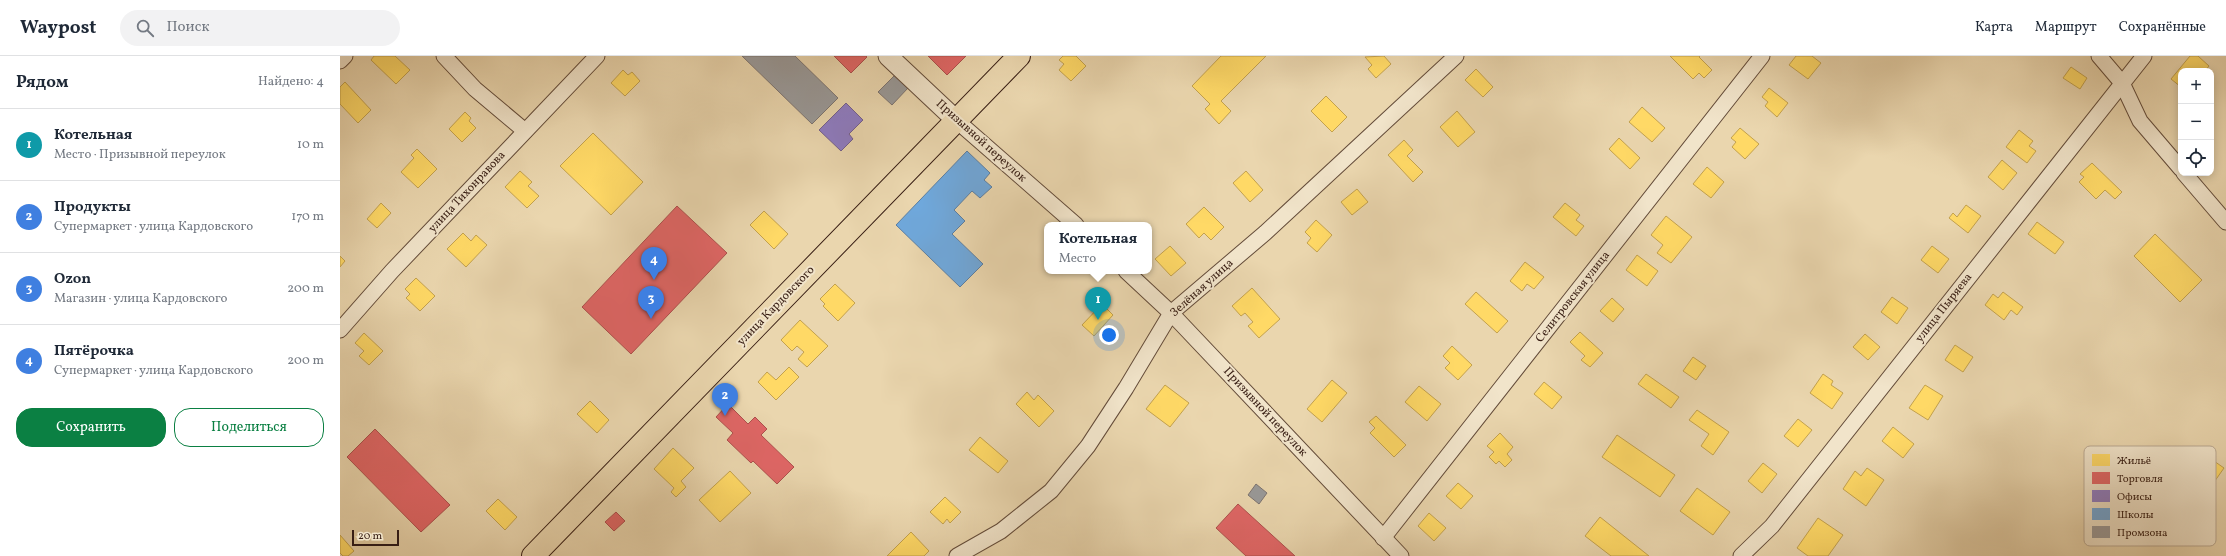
<!DOCTYPE html>
<html lang="ru">
<head>
<meta charset="utf-8">
<style>
  :root { --surface:#fff; --page:#f2f2f3; --text:#1f2937; --muted:#747a83; --line:#e0e1e3; --accent:#0b8043 }
  body { margin:0; font-family:Vollkorn,serif; background:var(--page); color:var(--text) }
  .controls { position:absolute; right:12px; top:12px; display:grid; overflow:hidden; border-radius:8px; box-shadow:0 2px 10px #0003 }
  .controls button { width:36px; height:36px; display:grid; place-items:center; padding:0; border:0; border-bottom:1px solid var(--line); background:var(--surface); color:var(--text); font:20px sans-serif }
  .scale { position:absolute; left:12px; bottom:10px; width:47px; box-sizing:border-box; padding-left:4px; border:2px solid #381e14; border-top:0; font-size:11px; line-height:14px; white-space:nowrap; color:#381e14; -webkit-text-stroke:3px #f1e4ca; paint-order:stroke }
  .you { position:absolute; left:769px; top:279px; width:14px; height:14px; margin:-10px; border:3px solid #fff; border-radius:50%; background:#1a73e8; box-shadow:0 0 0 6px #1a73e833 }
  .badge { display:grid; place-items:center; width:26px; height:26px; border-radius:50%; background:var(--accent); color:#fff; font-size:13px; font-weight:700 }
  .pin { position:absolute; translate:-50% -33px; filter:drop-shadow(0 1px 2px #0008) }
  .pin::after { content:''; position:absolute; top:21px; width:14px; height:12px; background:inherit; clip-path:polygon(0 0,100% 0,50% 100%) }
  .popup { position:absolute; left:704px; top:166px; width:108px; height:52px; box-sizing:border-box; display:grid; place-content:center; border-radius:8px; background:var(--surface); filter:drop-shadow(0 1px 3px #0005); font-size:13px; white-space:nowrap; color:var(--muted) }
  .popup b { font-size:15px; color:var(--text) }
  .popup::after { content:''; position:absolute; left:50%; top:100%; margin-left:-8px; border:8px solid transparent; border-top-color:var(--surface) }
  .list { margin:0; padding:0; list-style:none }
  h2 { display:flex; justify-content:space-between; align-items:center; height:52px; margin:0; padding:0 16px; font-size:17px }
  h2 small { font-size:13px; font-weight:400; color:var(--muted) }
  .list li { display:grid; grid-template-columns:26px 1fr auto; gap:12px; align-items:center; box-sizing:border-box; height:72px; padding:0 16px; border-top:1px solid var(--line) }
  .list b { display:block; font-size:15px; white-space:nowrap }
  .list p { margin:0; font-size:13px; white-space:nowrap; color:var(--muted) }
  .list em { font-size:13px; font-style:normal; color:var(--muted) }
  .actions { display:flex; gap:8px; padding:12px 16px }
  .actions a { flex:1; padding:9px 0; border:1px solid var(--accent); border-radius:16px; text-align:center; font-size:14px; color:var(--accent) }
  .actions .main { background:var(--accent); color:#fff }
  .icon { flex:none; width:22px; height:22px; fill:none; stroke:currentColor; stroke-width:2; stroke-linecap:round; stroke-linejoin:round }
  .map { position:relative; flex:none; width:1886px; height:500px; overflow:hidden }
  header { display:flex; align-items:center; gap:24px; box-sizing:border-box; height:56px; padding:0 20px; background:var(--surface); border-bottom:1px solid var(--line) }
  header strong { font-size:19px }
  nav { display:flex; gap:22px; margin-inline-start:auto; font-size:14px }
  .search { width:280px; height:36px; background:var(--page); display:flex; align-items:center; gap:10px; box-sizing:border-box; padding:0 14px; border-radius:22px; color:var(--muted); font-size:15px }
  main { display:flex }
  aside { flex:1; background:var(--surface) }
  .map>svg:first-child { display:block }
  .homes { fill:#ffd966; stroke:#c3a14d }
  .shops { fill:#e06666; stroke:#ae504d }
  .offices { fill:#8e7cc3; stroke:#74608e }
  .schools { fill:#6fa8dc; stroke:#5e7fa0 }
  .industry { fill:#999; stroke:#7c7471 }
  .lines { fill:none; stroke-linecap:round; stroke-linejoin:round }
  .minor-casing { stroke:#644c3a; stroke-width:17 }
  .tertiary-casing { stroke:#644c3a; stroke-width:21 }
  .primary-casing { stroke:#381e14; stroke-width:24 }
  .minor { stroke:#f1e4ca; stroke-width:15 }
  .tertiary { stroke:#f1e4ca; stroke-width:19 }
  .primary { stroke:#ead6ae; stroke-width:22 }
  .labels { text-anchor:middle; dominant-baseline:central; stroke-width:4; stroke-linejoin:round; paint-order:stroke }
  .street-label { font-size:12px; fill:#381e14; stroke:#f1e4ca }
  .key { fill:#f1e4ca; stroke:#baa993; stroke-width:1 }
  .key-label { font-size:11px; fill:#381e14 }
</style>
</head>
<body>
<header>
<strong>Waypost</strong>
<div class="search"><svg class="icon" aria-label="search" viewBox="0 0 24 24"><circle cx="10" cy="10" r="6"/><path d="M15 15l6 6"/></svg>Поиск</div>
<nav><a>Карта</a><a>Маршрут</a><a>Сохранённые</a></nav>
</header>
<main>
<aside>
<h2>Рядом<small>Найдено: 4</small></h2>
<ul class="list">
<li><span class="badge" style="background:#0f9aa8">1</span><div><b>Котельная</b><p>Место · Призывной переулок</p></div><em>10 m</em></li>
<li><span class="badge" style="background:#3f7fe0">2</span><div><b>Продукты</b><p>Супермаркет · улица Кардовского</p></div><em>170 m</em></li>
<li><span class="badge" style="background:#3f7fe0">3</span><div><b>Ozon</b><p>Магазин · улица Кардовского</p></div><em>200 m</em></li>
<li><span class="badge" style="background:#3f7fe0">4</span><div><b>Пятёрочка</b><p>Супермаркет · улица Кардовского</p></div><em>200 m</em></li>
</ul>
<div class="actions"><a class="main">Сохранить</a><a>Поделиться</a></div>
</aside>
<div class="map">
<svg width="1886" height="500" viewBox="0 0 1886 500">
  <rect width="100%" height="100%" fill="#ead6ae"/>
  <filter id="stains"><feTurbulence type="fractalNoise" baseFrequency=".005" numOctaves="4"/><feColorMatrix values="0 0 0 0 .2 0 0 0 0 .09 0 0 0 0 .02 0 0 0 .5 -.17"/></filter>
  <radialGradient id="worn" r=".72"><stop offset=".6" stop-color="#630" stop-opacity="0"/><stop offset="1" stop-color="#630" stop-opacity=".3"/></radialGradient>
  <g class="homes">
    <polygon points="34,0 55,0 70,14 56,28 31,4"/>
    <polygon points="723,0 736,0 746,10 731,25 719,14 724,8 719,4"/>
    <polygon points="881,0 926,0 881,45 891,55 879,68 865,53 870,48 852,30"/>
    <polygon points="1044,0 1051,8 1036,22 1028,13 1032,9 1025,1"/>
    <polygon points="1330,0 1360,0 1359,1 1372,14 1364,22 1359,17 1353,23"/>
    <polygon points="1456,0 1472,0 1481,7 1468,23 1449,9"/>
    <polygon points="1850,0 1858,0 1869,10 1865,15 1841,15 1841,31 1831,23"/>
    <polygon points="1731,11 1747,22 1740,33 1723,22"/>
    <polygon points="1136,13 1153,31 1143,41 1125,24"/>
    <polygon points="283,14 288,19 292,16 300,25 285,40 271,27"/>
    <polygon points="5,26 31,54 18,67 0,48 0,31"/>
    <polygon points="1429,32 1448,47 1437,61 1425,50 1428,46 1422,41"/>
    <polygon points="986,40 1007,61 992,76 971,55"/>
    <polygon points="1302,51 1325,72 1312,86 1289,66"/>
    <polygon points="1117,55 1135,76 1118,91 1100,71"/>
    <polygon points="125,56 131,62 129,65 136,72 122,86 109,73"/>
    <polygon points="1400,72 1419,88 1405,103 1392,91 1396,86 1391,82"/>
    <polygon points="1679,74 1693,85 1689,90 1696,95 1687,107 1666,91"/>
    <polygon points="253,77 303,126 271,159 220,110"/>
    <polygon points="1279,82 1300,102 1290,113 1269,93"/>
    <polygon points="1064,84 1073,94 1067,100 1083,116 1073,126 1048,99"/>
    <polygon points="77,93 97,113 78,132 61,116 74,102 71,99"/>
    <polygon points="1662,104 1677,117 1663,134 1648,121"/>
    <polygon points="1752,107 1782,136 1775,143 1765,134 1756,143 1739,126 1744,121 1740,118"/>
    <polygon points="1367,111 1384,126 1371,142 1353,128"/>
    <polygon points="180,115 192,126 188,130 199,140 187,152 165,131"/>
    <polygon points="906,115 923,134 910,146 893,127"/>
    <polygon points="1017,133 1028,146 1012,159 1001,146"/>
    <polygon points="41,147 51,157 37,172 27,163"/>
    <polygon points="1225,147 1240,159 1236,164 1244,170 1236,180 1213,161"/>
    <polygon points="1626,149 1641,160 1628,177 1609,162 1613,157 1617,161"/>
    <polygon points="864,151 884,171 871,184 864,177 859,182 846,168"/>
    <polygon points="424,155 448,178 434,193 410,169"/>
    <polygon points="1326,160 1352,181 1331,207 1317,197 1323,189 1311,179"/>
    <polygon points="976,164 992,179 977,196 967,187 971,182 965,176"/>
    <polygon points="1697,166 1724,186 1715,198 1688,178"/>
    <polygon points="123,177 131,185 136,179 147,189 126,211 107,193"/>
    <polygon points="1815,178 1862,224 1840,246 1794,200"/>
    <polygon points="830,190 846,207 831,220 815,203"/>
    <polygon points="1592,190 1609,203 1598,217 1581,204"/>
    <polygon points="1297,199 1318,215 1307,230 1286,214"/>
    <polygon points="0,200 5,205 0,211"/>
    <polygon points="1185,206 1204,221 1194,233 1187,228 1182,235 1170,225"/>
    <polygon points="76,222 95,240 80,255 66,242 70,238 65,233"/>
    <polygon points="495,228 515,247 498,265 483,250 485,248 480,243"/>
    <polygon points="912,232 940,263 919,282 908,270 913,266 905,257 901,260 892,250"/>
    <polygon points="1136,236 1168,265 1157,277 1125,248"/>
    <polygon points="1663,236 1683,251 1677,259 1671,254 1664,264 1645,249 1653,238 1658,242"/>
    <polygon points="1552,241 1568,252 1557,268 1541,256"/>
    <polygon points="1272,242 1284,253 1273,266 1260,255"/>
    <polygon points="762,248 773,259 754,280 742,269"/>
    <polygon points="460,264 488,290 467,311 458,303 464,296 457,290 452,295 441,284"/>
    <polygon points="1240,276 1263,297 1250,311 1241,304 1245,300 1230,286"/>
    <polygon points="24,277 43,295 29,309 19,300 24,295 15,287"/>
    <polygon points="1525,278 1540,291 1528,304 1513,291"/>
    <polygon points="1615,289 1633,301 1623,316 1605,304"/>
    <polygon points="1112,290 1132,309 1118,324 1105,312 1110,307 1103,300"/>
    <polygon points="1353,301 1366,310 1356,324 1343,315"/>
    <polygon points="449,311 459,321 436,344 418,326 427,316 436,324"/>
    <polygon points="1306,318 1339,341 1331,352 1298,328"/>
    <polygon points="1483,318 1493,325 1491,329 1503,337 1492,353 1470,337"/>
    <polygon points="992,324 1007,337 982,366 967,353"/>
    <polygon points="1204,326 1222,341 1212,353 1194,338"/>
    <polygon points="825,329 849,347 830,371 806,353"/>
    <polygon points="1585,329 1603,340 1588,364 1569,352"/>
    <polygon points="1079,330 1101,348 1087,365 1065,346"/>
    <polygon points="687,336 694,344 698,339 714,355 699,371 676,348"/>
    <polygon points="250,345 269,364 257,377 237,358"/>
    <polygon points="1357,354 1389,376 1373,399 1361,390 1369,378 1349,364"/>
    <polygon points="1036,360 1066,389 1054,401 1030,377 1035,372 1029,366"/>
    <polygon points="1458,363 1472,374 1458,391 1444,380"/>
    <polygon points="1553,371 1574,388 1563,402 1542,385"/>
    <polygon points="1160,377 1173,391 1167,398 1172,404 1165,411 1159,405 1156,408 1149,401 1154,396 1147,390"/>
    <polygon points="1277,379 1335,419 1320,441 1262,401"/>
    <polygon points="640,381 668,405 658,417 629,394"/>
    <polygon points="333,392 354,412 341,425 346,431 336,441 331,436 334,432 314,413"/>
    <polygon points="1861,396 1884,412 1865,439 1842,423"/>
    <polygon points="1423,407 1437,418 1422,437 1408,425"/>
    <polygon points="1527,412 1544,424 1526,450 1503,433 1515,415 1521,420"/>
    <polygon points="390,415 411,437 380,466 359,444"/>
    <polygon points="1118,427 1133,440 1121,453 1106,440"/>
    <polygon points="1357,432 1390,456 1373,479 1340,455"/>
    <polygon points="605,441 621,456 610,467 607,463 603,468 590,456"/>
    <polygon points="158,443 177,461 165,474 146,455"/>
    <polygon points="1089,457 1106,472 1094,485 1078,470"/>
    <polygon points="1260,461 1309,500 1271,500 1245,480"/>
    <polygon points="1478,462 1503,479 1488,500 1468,500 1457,492"/>
    <polygon points="571,476 589,495 584,500 547,500"/>
    <polygon points="0,479 14,495 8,500 3,500 0,497"/>
  </g>
  <g class="shops">
    <polygon points="494,0 526,0 527,1 511,17"/>
    <polygon points="588,0 626,0 607,19"/>
    <polygon points="337,150 387,197 291,298 242,251"/>
    <polygon points="388,348 408,368 415,361 427,373 421,379 454,411 437,428 413,405 411,407 387,384 393,377 376,361"/>
    <polygon points="35,373 110,449 81,476 7,401"/>
    <polygon points="898,448 955,500 906,500 876,472"/>
    <polygon points="276,456 285,465 274,475 265,466"/>
  </g>
  <polygon class="offices" points="506,47 523,64 509,78 513,83 501,95 479,74"/>
  <polygon class="schools" points="627,95 650,117 644,124 652,131 640,142 632,135 614,154 625,165 612,178 643,208 620,231 556,169"/>
  <g class="industry">
    <polygon points="402,0 455,0 498,42 472,68"/>
    <polygon points="555,19 568,32 552,49 538,36"/>
    <polygon points="916,428 927,437 919,448 908,439"/>
  </g>
  <g class="lines">
    <defs>
      <g id="minor">
        <polyline points="104,0 135,33 185,75"/>
        <polyline points="1759,0 1782,27 1800,65 1841,113"/>
        <polyline points="0,5 5,0"/>
        <polyline points="617,65 736,169"/>
        <polyline points="1844,117 1886,166"/>
        <polyline points="786,215 831,257 1061,500"/>
        <polyline points="0,274 52,215 257,0"/>
        <polyline points="1043,482 1422,0"/>
        <polyline points="617,500 661,475 711,435 748,390 786,332 831,257 925,177 1116,0"/>
        <polyline points="1401,500 1432,470 1804,0"/>
      </g>
      <polyline id="tertiary" points="548,0 617,65"/>
      <polyline id="primary" points="193,500 679,0"/>
    </defs>
    <use href="#minor" class="minor-casing"/>
    <use href="#tertiary" class="tertiary-casing"/>
    <use href="#primary" class="primary-casing"/>
    <use href="#minor" class="minor"/>
    <use href="#tertiary" class="tertiary"/>
    <use href="#primary" class="primary"/>
  </g>
  <g class="labels">
    <g class="street-label">
      <text transform="translate(641 85) rotate(42)">Призывной переулок</text>
      <text transform="translate(127 136) rotate(-47)">улица Тихонравова</text>
      <text transform="translate(862 232) rotate(-42)">Зелёная улица</text>
      <text transform="translate(1233 241) rotate(-52)">Селитровская улица</text>
      <text transform="translate(436 250) rotate(-46)">улица Кардовского</text>
      <text transform="translate(1604 252) rotate(-52)">улица Пыряева</text>
      <text transform="translate(925 356) rotate(47)">Призывной переулок</text>
    </g>
  </g>
  <rect x="1744" y="390" width="132" height="100" rx="6" class="key"/>
  <rect x="1752" y="398" width="18" height="12" fill="#ffd966"/>
  <rect x="1752" y="416" width="18" height="12" fill="#e06666"/>
  <rect x="1752" y="434" width="18" height="12" fill="#8e7cc3"/>
  <rect x="1752" y="452" width="18" height="12" fill="#6fa8dc"/>
  <rect x="1752" y="470" width="18" height="12" fill="#999"/>
  <g class="key-label">
    <text x="1777" y="408">Жильё</text>
    <text x="1777" y="426">Торговля</text>
    <text x="1777" y="444">Офисы</text>
    <text x="1777" y="462">Школы</text>
    <text x="1777" y="480">Промзона</text>
  </g>
  <rect width="100%" height="100%" filter="url(#stains)"/>
  <rect width="100%" height="100%" fill="url(#worn)"/>
</svg>
<div class="controls">
<button>+</button>
<button>−</button>
<button><svg class="icon" aria-label="locate" viewBox="0 0 24 24"><circle cx="12" cy="12" r="6"/><path d="M12 2v4M12 18v4M2 12h4M18 12h4"/></svg></button>
</div>
<div class="scale">20 m</div>
<div class="you"></div>
<div class="pin badge" style="left:758px;top:264px;background:#0f9aa8">1</div>
<div class="popup"><b>Котельная</b>Место</div>
<div class="pin badge" style="left:385px;top:360px;background:#3f7fe0">2</div>
<div class="pin badge" style="left:311px;top:263px;background:#3f7fe0">3</div>
<div class="pin badge" style="left:314px;top:224px;background:#3f7fe0">4</div>
</div>
</main>
</body>
</html>
